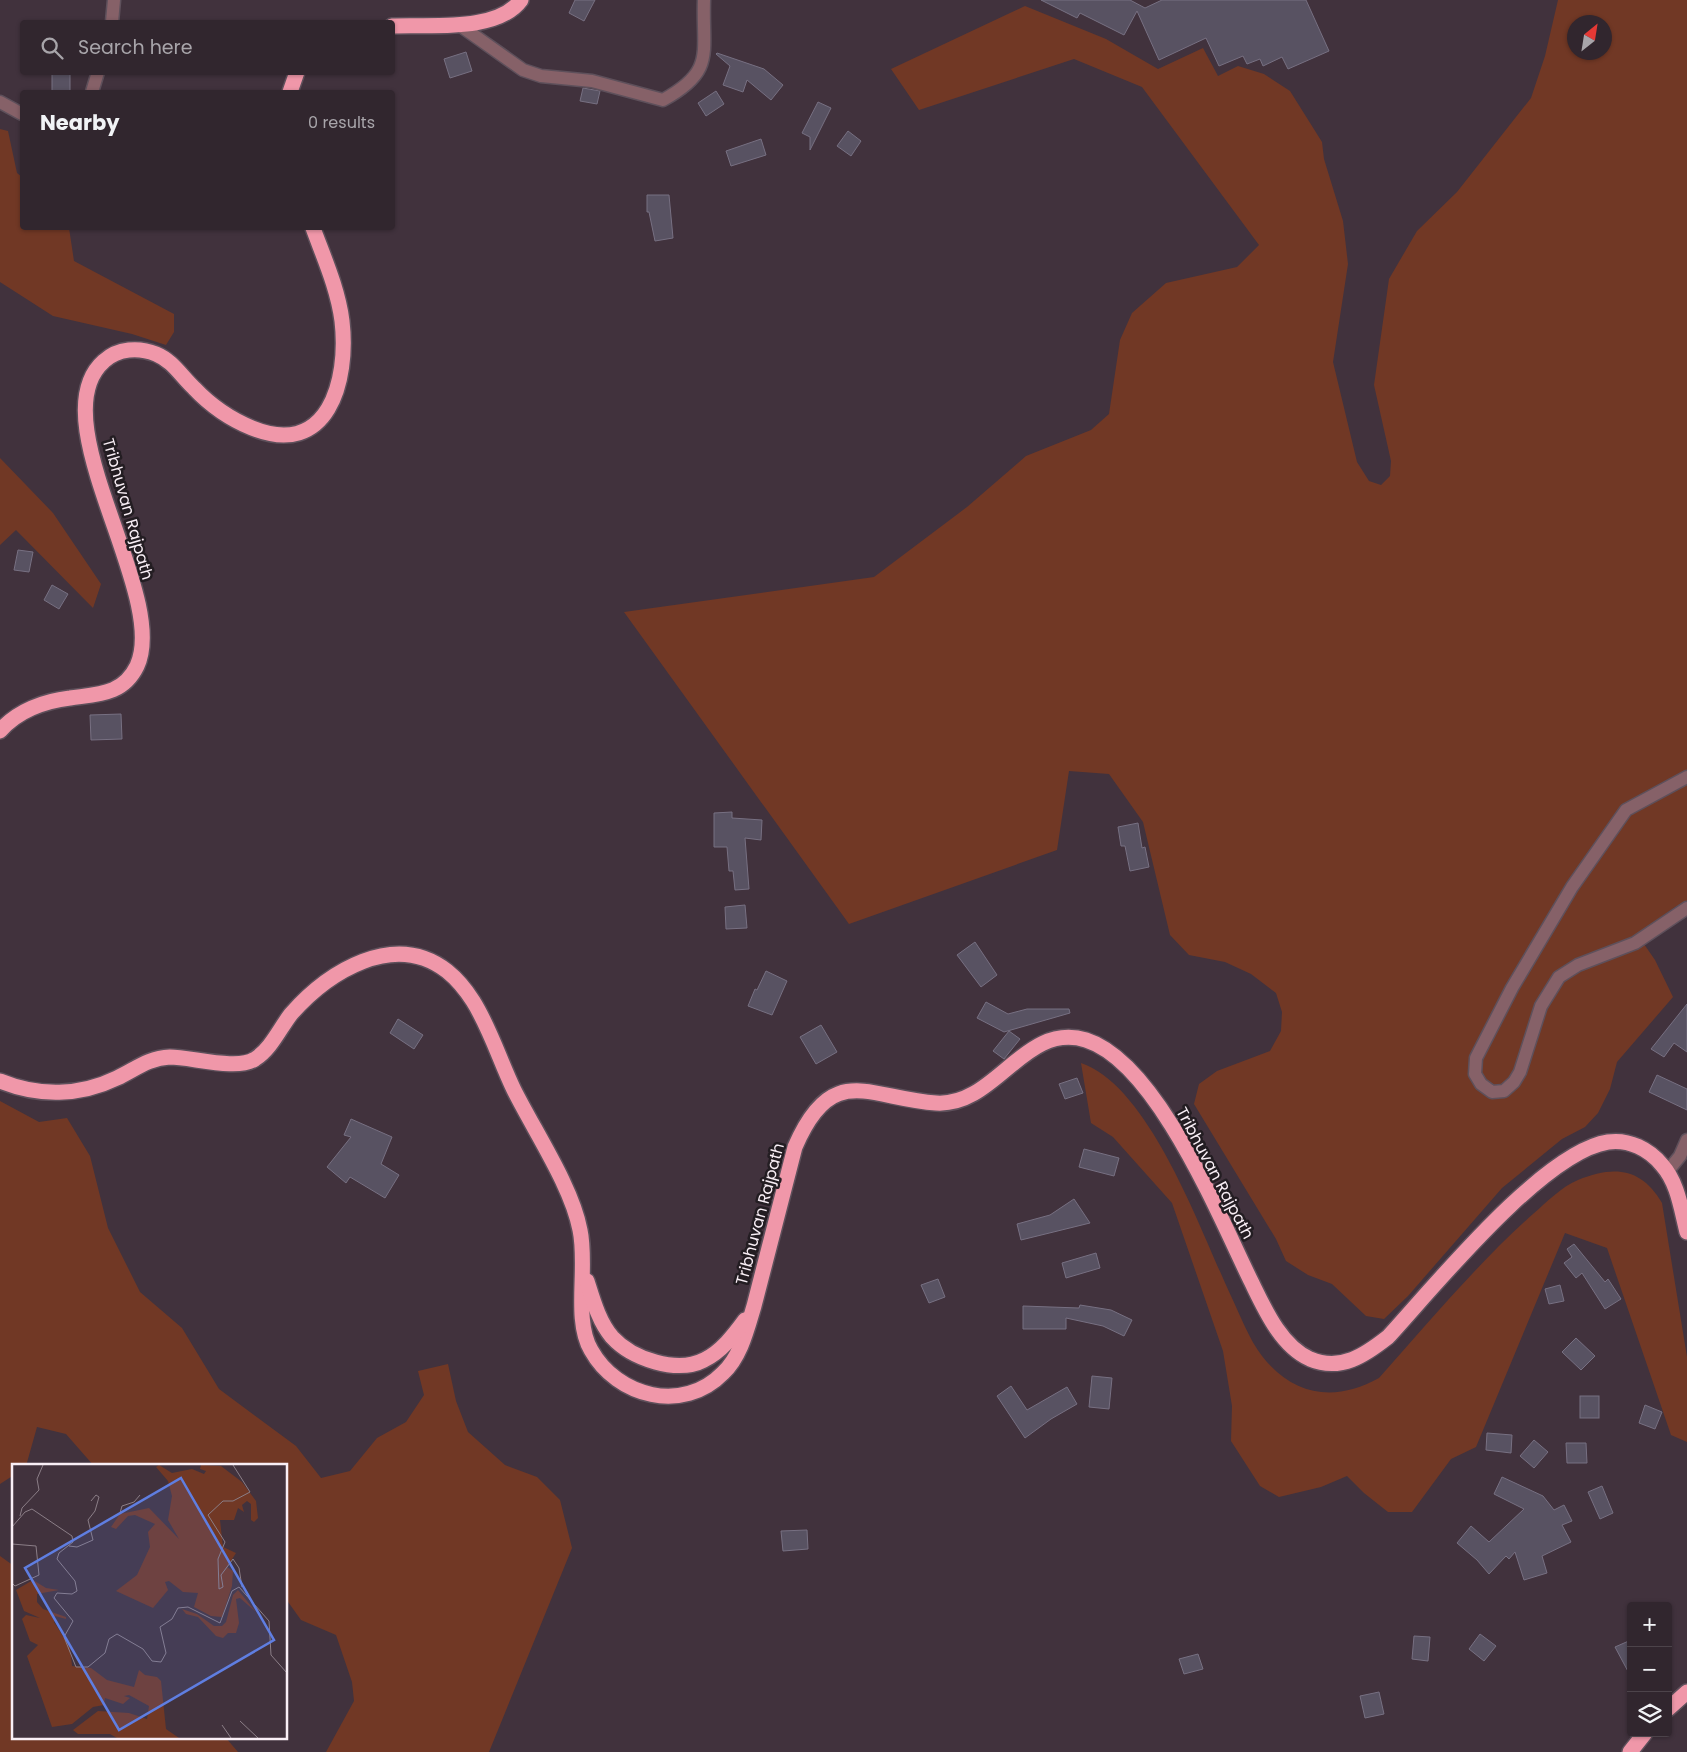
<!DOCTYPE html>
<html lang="en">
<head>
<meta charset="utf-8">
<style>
  :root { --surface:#31262e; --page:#392e36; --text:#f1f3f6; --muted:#a8a5aa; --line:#4c434a }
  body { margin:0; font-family:Poppins,sans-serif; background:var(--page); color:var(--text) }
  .controls { position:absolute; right:15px; bottom:15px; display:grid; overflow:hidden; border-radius:5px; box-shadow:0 1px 4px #0004 }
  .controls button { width:45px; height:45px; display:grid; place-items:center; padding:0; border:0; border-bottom:1px solid var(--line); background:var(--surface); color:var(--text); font:25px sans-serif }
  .compass { position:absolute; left:1567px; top:15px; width:45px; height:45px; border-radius:50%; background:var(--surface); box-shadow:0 1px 4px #0004; rotate:30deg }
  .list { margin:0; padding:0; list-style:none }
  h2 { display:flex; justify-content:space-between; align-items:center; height:65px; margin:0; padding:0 20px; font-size:21px }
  h2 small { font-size:16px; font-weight:400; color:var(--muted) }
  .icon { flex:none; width:28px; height:28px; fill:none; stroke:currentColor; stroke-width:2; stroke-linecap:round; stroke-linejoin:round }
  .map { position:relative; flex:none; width:1687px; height:1752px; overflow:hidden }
  .search { position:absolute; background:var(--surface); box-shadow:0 1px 4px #0004; left:20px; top:20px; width:375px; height:55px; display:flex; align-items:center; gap:12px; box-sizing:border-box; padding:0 18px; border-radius:5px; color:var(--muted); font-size:19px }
  .panel { position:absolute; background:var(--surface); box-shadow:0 1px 4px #0004; left:20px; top:90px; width:375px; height:140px; border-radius:5px }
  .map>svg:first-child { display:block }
  .green { fill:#713825; fill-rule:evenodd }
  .building { fill:#585262; stroke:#777082 }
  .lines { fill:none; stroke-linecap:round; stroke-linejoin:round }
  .street-casing { stroke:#5e505b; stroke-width:15 }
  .highway-casing { stroke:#5e505b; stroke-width:18 }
  .street { stroke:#866168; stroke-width:12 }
  .highway { stroke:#f097a9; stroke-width:15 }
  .labels { text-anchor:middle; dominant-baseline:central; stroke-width:5; stroke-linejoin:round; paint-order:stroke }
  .street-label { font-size:16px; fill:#f9eff6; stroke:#231d22 }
  .inset-road { fill:none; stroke:#8b7e87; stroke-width:1 }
  .view { fill:#5f7ee1; fill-opacity:0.15; stroke:#5f7ee1; stroke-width:2.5 }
  .inset-edge { fill:none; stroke:#f9eff6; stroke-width:2.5 }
</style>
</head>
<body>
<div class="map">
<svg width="1687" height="1752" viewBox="0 0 1687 1752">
  <rect width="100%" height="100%" fill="#41323d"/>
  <g class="green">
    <path d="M1558 0H1687V901L1675 907 1637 934 1655 960 1673 997 1617 1062 1610 1089 1598 1113 1585 1127 1562 1139 1502 1188 1408 1296 1384 1319 1366 1316 1332 1284 1308 1275 1286 1261 1276 1239 1194 1104 1199 1084 1217 1071 1270 1051 1281 1031 1282 1012 1276 993 1251 974 1225 962 1189 955 1170 935 1143 822 1109 774 1069 771 1057 850 849 924 624 612 874 577 967 507 1026 456 1091 430 1109 414 1120 340 1132 313 1166 283 1237 267 1259 245 1142 87 1074 59 919 110 891 69 1025 6 1106 39 1158 69 1203 48 1218 76 1238 66 1264 74 1290 91 1322 142 1324 159 1343 221 1348 264 1333 362 1357 462 1369 481 1381 485 1390 476 1391 461 1374 385 1389 279 1417 231 1457 192 1531 98 1545 56ZM1574 22H1604V52H1574Z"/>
    <polygon points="0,129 8,131 17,173 22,177 22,228 69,228 74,261 174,314 174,332 166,345 132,334 53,316 0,282"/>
    <polygon points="0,458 53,513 101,584 93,608 16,530 0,545"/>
    <path d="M1081 1063C1150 1086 1201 1232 1231 1296 1240 1315 1249 1339 1262 1356 1294 1397 1336 1402 1379 1378 1429 1322 1477 1264 1533 1214 1547 1202 1561 1187 1578 1180 1614 1165 1642 1168 1662 1203L1687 1357V1442L1671 1435 1607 1248 1565 1233 1476 1447 1451 1459 1412 1512H1388L1364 1493 1347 1476 1321 1487 1279 1497 1260 1486 1231 1441 1232 1406 1223 1351 1172 1203 1113 1137 1091 1123Z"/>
    <polygon points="0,1101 39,1122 67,1118 90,1156 108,1228 140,1292 182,1328 219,1389 296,1446 321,1478 350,1471 377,1438 406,1422 424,1395 418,1371 448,1364 456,1401 468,1432 505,1465 537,1477 560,1500 572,1548 489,1752 326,1752 354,1701 352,1682 336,1635 301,1620 286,1599 286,1466 94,1466 66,1434 37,1427 26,1466 14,1466 14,1475 0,1484"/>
    <polygon points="0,1556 14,1566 14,1738 226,1738 238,1752 0,1752"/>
  </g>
  <g class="building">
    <polygon points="575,0 595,0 584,21 569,13"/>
    <polygon points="1041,0 1130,0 1145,8 1162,0 1306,0 1329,51 1288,69 1282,57 1263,66 1260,59 1247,64 1243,56 1219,66 1206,38 1159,60 1137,11 1124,35 1080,13 1077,18"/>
    <polygon points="466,52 472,71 450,78 444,59"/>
    <polygon points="717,53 764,69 783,85 771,100 747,80 743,92 723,85 730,66 716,54"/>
    <rect x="52" y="72" width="18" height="19"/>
    <polygon points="583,88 600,91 597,104 580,101"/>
    <polygon points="716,91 724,104 706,116 698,103"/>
    <polygon points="818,102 831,108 810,150 810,137 802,133"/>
    <polygon points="848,131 861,141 851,156 837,146"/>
    <polygon points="761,139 766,155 731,166 726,151"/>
    <polygon points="647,195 669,195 673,238 655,241 649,212 647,212"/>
    <polygon points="18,550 33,552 29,572 14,570"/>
    <polygon points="52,585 68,594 59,609 44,600"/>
    <polygon points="121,714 122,739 91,740 90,715"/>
    <polygon points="732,812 732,818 762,820 761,840 745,838 749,889 735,890 733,871 729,871 727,847 714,847 714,813"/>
    <polygon points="1138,823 1142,848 1145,847 1149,867 1130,871 1125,846 1121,846 1118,827"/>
    <polygon points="745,905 747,928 726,929 725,907"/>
    <polygon points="975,942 997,975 981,987 957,955"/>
    <polygon points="766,971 787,981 772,1015 748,1006 755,989 757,990"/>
    <polygon points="986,1002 1008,1014 1027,1009 1069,1009 1070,1013 1004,1032 977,1018"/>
    <polygon points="1687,1004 1687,1052 1674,1043 1664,1057 1651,1049"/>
    <polygon points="398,1019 423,1035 414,1049 390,1033"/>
    <polygon points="821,1025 837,1052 816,1064 800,1037"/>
    <polygon points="1009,1031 1020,1039 1004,1059 993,1051"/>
    <polygon points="1657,1075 1687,1089 1687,1110 1649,1092"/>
    <polygon points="1077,1078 1083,1093 1065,1099 1059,1084"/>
    <polygon points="351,1119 392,1137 381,1164 399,1175 385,1198 350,1177 346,1183 327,1167 351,1137 344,1135"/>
    <polygon points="1084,1149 1119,1158 1114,1176 1079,1167"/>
    <polygon points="1074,1199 1090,1223 1021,1240 1017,1224 1050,1215"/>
    <polygon points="1574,1244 1605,1282 1608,1279 1621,1299 1605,1309 1582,1273 1576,1278 1564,1263 1572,1257 1567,1249"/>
    <polygon points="1096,1253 1100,1268 1066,1278 1062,1263"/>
    <polygon points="938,1279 945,1297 929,1303 921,1285"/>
    <polygon points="1560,1285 1564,1301 1549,1304 1545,1289"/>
    <polygon points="1080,1305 1111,1310 1132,1320 1124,1336 1103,1326 1066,1318 1066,1329 1023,1329 1023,1306 1079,1308"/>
    <polygon points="1576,1338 1595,1356 1581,1370 1562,1352"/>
    <polygon points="1092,1376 1112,1378 1109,1409 1089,1407"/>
    <polygon points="1011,1386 1027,1410 1067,1387 1077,1404 1051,1419 1025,1438 997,1396"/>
    <rect x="1580" y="1396" width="19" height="22"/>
    <polygon points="1645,1405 1662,1412 1655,1429 1639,1423"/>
    <polygon points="1487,1433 1512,1435 1511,1453 1486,1450"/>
    <polygon points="1534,1440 1548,1452 1534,1468 1520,1456"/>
    <polygon points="1566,1443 1586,1443 1587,1463 1567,1463"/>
    <polygon points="1502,1477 1543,1496 1554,1510 1564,1505 1572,1521 1562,1525 1571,1542 1542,1556 1547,1573 1524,1580 1515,1552 1509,1559 1506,1556 1489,1574 1477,1560 1457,1543 1471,1526 1489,1542 1524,1509 1494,1494"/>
    <polygon points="1602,1486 1613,1513 1600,1519 1588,1492"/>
    <polygon points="807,1530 808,1549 783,1551 781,1531"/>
    <polygon points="1480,1634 1496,1646 1484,1661 1469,1649"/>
    <polygon points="1414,1636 1430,1637 1428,1661 1412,1659"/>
    <polygon points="1631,1640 1631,1677 1615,1647"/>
    <polygon points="1198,1654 1203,1669 1184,1674 1179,1659"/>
    <polygon points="1379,1692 1384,1714 1365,1718 1360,1696"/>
  </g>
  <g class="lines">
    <defs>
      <g id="street">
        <polyline points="112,22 114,0"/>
        <path d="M458 24 523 70 541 76 592 81 663 100C716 71 702 53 704 0"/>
        <polyline points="92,92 98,72"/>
        <polyline points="0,102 22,114"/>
        <polyline points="1687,777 1626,810 1572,887 1512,988 1476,1058 1475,1074 1481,1084 1492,1092 1504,1091 1514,1082 1520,1072 1541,1006 1559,977 1578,965 1635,943 1687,908"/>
        <polyline points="1667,1172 1680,1156 1687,1140"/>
      </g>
      <g id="highway">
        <path d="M392 26C428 24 497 33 521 0"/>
        <polyline points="290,92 297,72"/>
        <path d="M0 731C17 711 44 701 70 698 98 694 123 695 137 666 170 595 38 419 104 361 118 348 139 347 156 354 173 361 181 376 194 388 210 405 230 419 252 428 328 459 349 381 342 321 338 289 324 258 313 228"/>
        <path d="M0 1081C39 1097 80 1096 117 1078 136 1069 148 1058 170 1057 191 1057 238 1071 255 1059 271 1049 280 1028 291 1014 328 972 394 930 447 971 457 979 466 990 473 1001 490 1028 500 1061 514 1090 535 1132 572 1187 580 1230 588 1267 573 1319 591 1350 617 1397 683 1414 723 1373 741 1356 747 1329 754 1306L795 1147C832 1061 868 1098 936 1103 996 1107 1024 1021 1086 1040 1156 1062 1218 1213 1249 1277 1263 1305 1279 1345 1310 1359 1341 1372 1365 1355 1388 1337 1434 1287 1543 1152 1608 1142 1629 1139 1649 1149 1662 1165 1678 1183 1681 1209 1687 1232"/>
        <path d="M587 1281C593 1300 599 1322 612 1337 632 1359 677 1374 704 1360 721 1352 734 1335 745 1320"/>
        <polyline points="1668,1709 1687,1692"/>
        <polyline points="1630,1752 1645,1733"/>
      </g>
    </defs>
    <use href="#street" class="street-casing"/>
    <use href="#highway" class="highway-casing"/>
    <use href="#street" class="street"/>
    <use href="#highway" class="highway"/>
  </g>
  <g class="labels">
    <g class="street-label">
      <text transform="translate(128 509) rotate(74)">Tribhuvan Rajpath</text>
      <text transform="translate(1215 1173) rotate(62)">Tribhuvan Rajpath</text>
      <text transform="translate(760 1214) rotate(-75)">Tribhuvan Rajpath</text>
    </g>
  </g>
  <g transform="translate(12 1464)">
    <rect width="275" height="275" fill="#41323d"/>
    <path d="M147 1 160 9 180 5 192 10 194 7 188 5 189 1 209 2 230 18 244 37 246 54 242 58 239 56V40L235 37 230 41 232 48 226 44 222 56H208L211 83 224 89 215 103 221 107 220 122 210 153 199 152 182 143 186 129 171 128 157 117 153 118 156 126 141 144 104 127 125 111 138 83 136 68 143 60 123 51 116 52 104 65 99 63 108 50 137 44 167 75 156 56 160 32 156 17 144 3ZM21 116 34 124 47 126 25 130V138L31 145 54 153V155L43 152 42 158 58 183 60 202 79 204 95 216 122 223 127 206 133 211 145 213 149 217 154 265 167 274H105L98 270H66L61 266 86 247 117 249 135 255 137 242 117 231 112 232 118 234 111 240 93 234 92 241 81 243 60 260 40 263 15 192 26 181 18 177 10 155 14 151 28 154 12 147 4 126ZM226 126 244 148 228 134 224 135 227 159 224 169H216L211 174 204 172 186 153 174 150 170 145 185 150 202 162H210L214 158 221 131Z" fill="#713825"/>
    <path class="inset-road" d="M221 1 238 28 221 37H211L196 51 213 78 206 95 207 125 211 123 209 111 221 95 227 104 230 123M108 49 110 42 122 38 128 31M8 52 10 44 27 26 25 15 31 1M0 63 13 48 20 45 60 72 61 78 47 89 45 95 63 117 65 127 60 130 45 129 42 134 61 157 52 173 64 203H76L93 189 97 175 105 170 131 185 140 197 149 198 154 189 148 163 160 155 166 144 176 143 208 159 220 127 227 123 257 157 259 191 275 209M0 80 24 82 27 111 3 122 0 119M57 82 65 83 81 76 76 56 83 47 87 33 84 31 79 37M228 257 246 274M210 261 219 274"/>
    <path class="view" d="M169 14 262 176 107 266 13 104Z"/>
    <rect width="275" height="275" class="inset-edge"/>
  </g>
</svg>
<div class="controls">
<button>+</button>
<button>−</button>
<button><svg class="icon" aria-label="layers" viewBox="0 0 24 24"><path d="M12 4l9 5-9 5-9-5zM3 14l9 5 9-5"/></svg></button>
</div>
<svg class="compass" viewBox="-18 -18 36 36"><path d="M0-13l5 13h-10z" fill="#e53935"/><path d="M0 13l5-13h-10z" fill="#a8a5aa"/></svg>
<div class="search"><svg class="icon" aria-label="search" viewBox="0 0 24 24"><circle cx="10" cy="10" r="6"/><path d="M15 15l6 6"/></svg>Search here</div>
<section class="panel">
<h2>Nearby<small>0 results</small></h2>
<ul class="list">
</ul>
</section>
</div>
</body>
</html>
